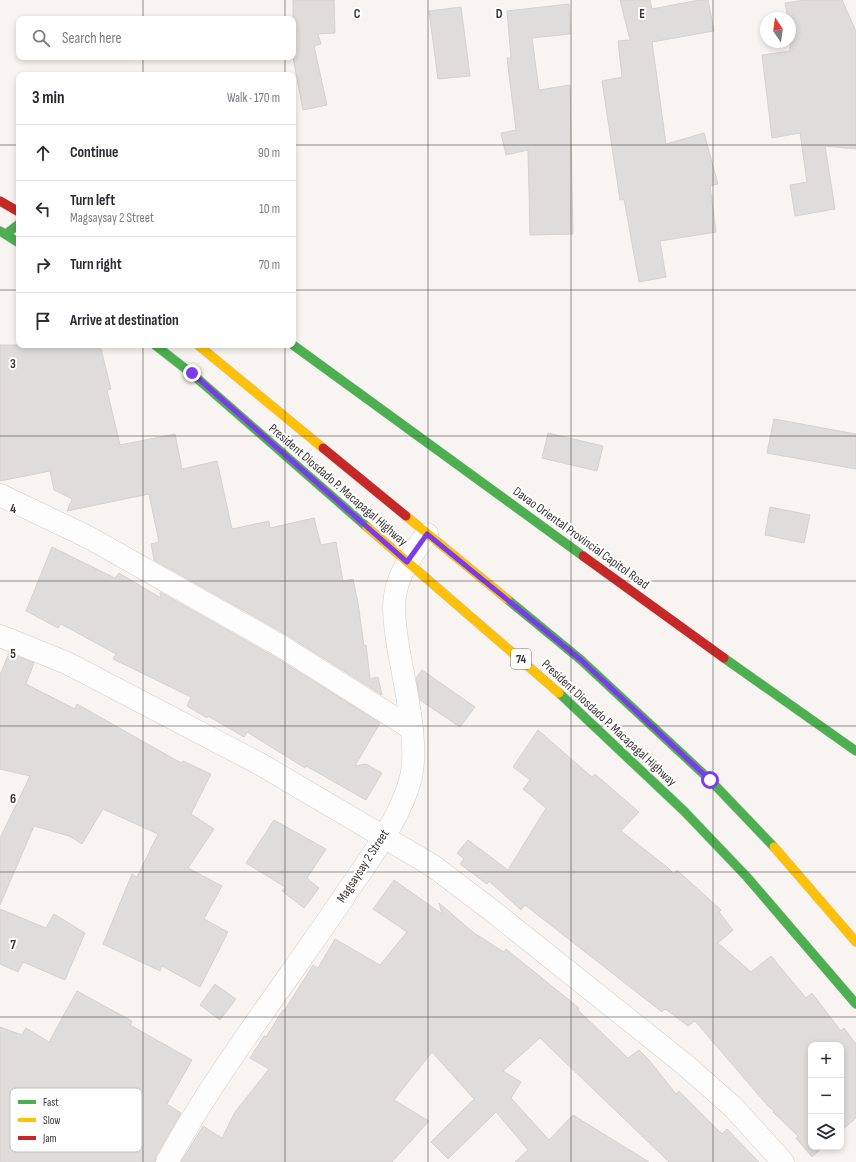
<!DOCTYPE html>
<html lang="en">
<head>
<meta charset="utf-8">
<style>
  :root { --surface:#fff; --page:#f7f7f7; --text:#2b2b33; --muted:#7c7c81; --line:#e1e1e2 }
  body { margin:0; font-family:"Sofia Sans Condensed",sans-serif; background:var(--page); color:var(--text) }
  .controls { position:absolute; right:12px; bottom:12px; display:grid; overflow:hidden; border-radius:8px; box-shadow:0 2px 6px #0003 }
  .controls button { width:36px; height:36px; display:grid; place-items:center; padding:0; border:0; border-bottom:1px solid var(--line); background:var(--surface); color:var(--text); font:20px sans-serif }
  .compass { position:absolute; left:760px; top:12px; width:36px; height:36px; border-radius:50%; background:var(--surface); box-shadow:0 2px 6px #0003; rotate:347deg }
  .stop { position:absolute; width:12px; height:12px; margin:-9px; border:3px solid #7c3aed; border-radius:50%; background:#fff }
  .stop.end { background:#7c3aed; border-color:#fff; box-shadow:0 1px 4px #0008 }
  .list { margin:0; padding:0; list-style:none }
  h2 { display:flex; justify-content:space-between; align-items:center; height:52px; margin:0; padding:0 16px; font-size:17px }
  h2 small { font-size:13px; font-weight:400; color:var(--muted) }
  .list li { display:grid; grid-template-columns:26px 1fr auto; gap:12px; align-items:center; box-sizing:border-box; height:56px; padding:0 16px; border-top:1px solid var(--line) }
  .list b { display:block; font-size:15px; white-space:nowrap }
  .list p { margin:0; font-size:13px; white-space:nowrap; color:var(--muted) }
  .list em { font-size:13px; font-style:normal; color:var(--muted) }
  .icon { flex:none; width:22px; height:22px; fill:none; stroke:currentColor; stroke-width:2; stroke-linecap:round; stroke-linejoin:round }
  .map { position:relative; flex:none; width:856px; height:1162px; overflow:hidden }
  .search { position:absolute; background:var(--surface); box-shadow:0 2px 6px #0003; left:16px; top:16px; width:280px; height:44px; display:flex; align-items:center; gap:10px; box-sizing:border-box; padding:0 14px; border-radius:8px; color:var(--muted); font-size:15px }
  .panel { position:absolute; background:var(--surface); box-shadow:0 2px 6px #0003; left:16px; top:72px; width:280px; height:276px; border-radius:8px }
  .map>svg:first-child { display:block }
  .building { fill:#dfdddb; stroke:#d5d2d0 }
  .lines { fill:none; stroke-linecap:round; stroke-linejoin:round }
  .street-casing { stroke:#d2cecd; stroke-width:23 }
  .fast-casing { stroke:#d2cecd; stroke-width:10 }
  .slow-casing { stroke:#d2cecd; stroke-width:10 }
  .jam-casing { stroke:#d2cecd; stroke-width:10 }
  .street { stroke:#fefdfd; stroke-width:22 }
  .fast { stroke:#4caf50; stroke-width:9 }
  .slow { stroke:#ffc107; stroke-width:9 }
  .jam { stroke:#c62828; stroke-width:9 }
  .route { stroke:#7c3aed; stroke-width:5 }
  .grid { fill:none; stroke:#393635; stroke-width:1; stroke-opacity:0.55 }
  .labels { text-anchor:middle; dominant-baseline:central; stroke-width:4; stroke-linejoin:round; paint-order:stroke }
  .shield { fill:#fff; stroke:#747272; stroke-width:1 }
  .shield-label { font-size:12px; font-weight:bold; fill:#393635 }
  .street-label { font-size:13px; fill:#393635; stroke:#fff }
  .key { fill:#fff; stroke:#c4c3c2; stroke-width:1 }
  .key-label { font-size:11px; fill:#393635 }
  .grid-label { font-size:13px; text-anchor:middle; font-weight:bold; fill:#393635; stroke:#fff; stroke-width:4; stroke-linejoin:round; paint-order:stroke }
</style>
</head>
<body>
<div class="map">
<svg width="856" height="1162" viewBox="0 0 856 1162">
  <rect width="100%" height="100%" fill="#f8f4f2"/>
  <g class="building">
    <polygon points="293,0 334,0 335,33 318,34 321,44 314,46 327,105 303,110 293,58"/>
    <polygon points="620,0 650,0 652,9 699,0 708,0 714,31 652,42 666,144 704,133 718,184 710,186 716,232 660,241 666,277 639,282 624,199 620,200 602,81 622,77 618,41 630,40"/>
    <polygon points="805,0 842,0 856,31 856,149 825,146 835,209 795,216 790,185 807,182 800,133 772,138 762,55 790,51 790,18 788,18 785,3"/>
    <polygon points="569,4 570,34 532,38 539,90 570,85 573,234 530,235 528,150 506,155 501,133 516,130 507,58 511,58 507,11"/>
    <polygon points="461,7 470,76 438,79 429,11"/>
    <polygon points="0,345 100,345 111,389 107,390 120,445 175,434 182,469 217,461 232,529 269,521 270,528 314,518 321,545 336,542 343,581 353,579 358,603 364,646 366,645 370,679 378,677 382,695 287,635 154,560 151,544 159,542 149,494 67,511 72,499 54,490 50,471 0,481"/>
    <polygon points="774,419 856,434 856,469 767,453"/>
    <polygon points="548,433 603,446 597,471 542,458"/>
    <polygon points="770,507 810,515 804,543 765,535"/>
    <polygon points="52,547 115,578 119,573 161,598 160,592 275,657 380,723 355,766 366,764 382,773 366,800 306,766 305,768 292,760 247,732 244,737 208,716 207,718 187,706 191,697 113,659 116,654 61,624 58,628 26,611"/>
    <polygon points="9,653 34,663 26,684 75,709 77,704 181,763 183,761 211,774 191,814 214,829 188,868 222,886 204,919 228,932 200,987 162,966 160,971 103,944 132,874 137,877 158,834 103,809 82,844 69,836 34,826 0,905 0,838 30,776 0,769 0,675"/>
    <polygon points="422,670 475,707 460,727 420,700 416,678"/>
    <polygon points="538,730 592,777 595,774 639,812 621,831 667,867 674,874 677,870 721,910 719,912 733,930 718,943 751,972 771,956 806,998 812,993 841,1031 844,1028 856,1044 856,1118 841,1131 841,1045 811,1045 811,1147 823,1147 812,1157 796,1138 798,1136 773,1112 774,1111 768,1106 695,1021 688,1026 668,1011 665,1009 662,1012 525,905 521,910 489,881 487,884 460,864 464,859 457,853 468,840 508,870 546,808 523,789 530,780 513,767"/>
    <polygon points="274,820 326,849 307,878 319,888 304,908 282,891 285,887 246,863"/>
    <polygon points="394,880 442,914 439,903 474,933 504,952 506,949 579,1008 578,1010 628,1058 639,1050 649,1060 676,1094 679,1091 722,1134 727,1129 759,1162 669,1162 540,1038 503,1071 521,1082 511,1098 549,1140 573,1115 649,1162 515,1162 528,1150 496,1112 448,1159 431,1142 474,1099 432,1052 394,1100 429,1121 392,1162 181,1162 203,1126 222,1138 235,1112 269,1069 250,1058 264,1036 266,1037 283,1010 284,1011 313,965 318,968 335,939 380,965 407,932 373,909"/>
    <polygon points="0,909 46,928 54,914 85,933 65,980 23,962 18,972 0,964"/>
    <polygon points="215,984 236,999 220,1020 200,1005"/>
    <polygon points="77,991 132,1021 130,1025 192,1060 167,1104 181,1113 156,1156 155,1162 0,1162 0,1027 22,1035 26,1028 49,1042"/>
  </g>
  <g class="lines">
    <defs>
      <g id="street">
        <polyline points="0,495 88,537 281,646 412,729"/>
        <polyline points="0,636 67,663 260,764 433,866 491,910 683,1063 733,1107 783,1162"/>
        <path d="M167 1162C218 1069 284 986 343 898 367 862 401 819 411 777 419 741 404 683 398 646 395 626 391 603 398 583 404 565 416 549 427 534"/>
      </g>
      <g id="fast">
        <polyline points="0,231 19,243"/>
        <polyline points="6,234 19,224"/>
        <polyline points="155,345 191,373 367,527"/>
        <polyline points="293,345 583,556"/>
        <polyline points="507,599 581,660 710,780 774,847"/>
        <polyline points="724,658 856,751"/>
        <polyline points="559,693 684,811 747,877 856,1004"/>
      </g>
      <g id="slow">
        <polyline points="198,345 323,448"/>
        <polyline points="406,516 507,599"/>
        <polyline points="367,527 559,693"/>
        <polyline points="774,847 856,942"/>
      </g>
      <g id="jam">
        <polyline points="0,201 19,212"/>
        <polyline points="323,448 406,516"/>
        <polyline points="583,556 724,658"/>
      </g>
    </defs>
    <use href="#street" class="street-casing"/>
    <use href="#fast" class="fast-casing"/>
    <use href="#slow" class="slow-casing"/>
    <use href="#jam" class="jam-casing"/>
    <use href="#street" class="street"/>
    <use href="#fast" class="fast"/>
    <use href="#slow" class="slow"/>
    <use href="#jam" class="jam"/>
  </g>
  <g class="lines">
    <polyline class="route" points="192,373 407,562 427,534 581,660 710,780"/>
  </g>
  <path class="grid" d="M143 0V19M285 0V19M428 0V1162M571 0V1162M713 0V1162M143 57V75M285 57V75M0 145H19M293 145H856M0 290H19M293 290H856M143 345V1162M285 345V1162M0 436H856M0 581H856M0 726H856M0 872H856M0 1017H856"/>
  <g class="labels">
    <rect class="shield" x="511" y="649" width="20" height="20" rx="3"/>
    <g class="shield-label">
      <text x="521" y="659">74</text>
    </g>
    <g class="street-label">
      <text transform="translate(338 485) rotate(41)">President Diosdado P. Macapagal Highway</text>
      <text transform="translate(581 538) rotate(36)">Davao Oriental Provincial Capitol Road</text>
      <text transform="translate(609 723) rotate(43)">President Diosdado P. Macapagal Highway</text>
      <text transform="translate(363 866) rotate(-57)">Magsaysay 2 Street</text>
    </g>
  </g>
  <rect x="10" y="1088" width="132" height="64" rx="6" class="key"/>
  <rect x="18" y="1100" width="18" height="4" fill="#4caf50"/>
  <rect x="18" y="1118" width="18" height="4" fill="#ffc107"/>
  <rect x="18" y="1136" width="18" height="4" fill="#c62828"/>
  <g class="key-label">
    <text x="43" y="1106">Fast</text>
    <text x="43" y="1124">Slow</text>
    <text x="43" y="1142">Jam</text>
  </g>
  <g class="grid-label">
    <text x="357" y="18">C</text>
    <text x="499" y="18">D</text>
    <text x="642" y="18">E</text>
    <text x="13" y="368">3</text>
    <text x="13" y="513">4</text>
    <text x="13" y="658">5</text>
    <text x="13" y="803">6</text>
    <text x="13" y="949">7</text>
  </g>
</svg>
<div class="controls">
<button>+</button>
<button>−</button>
<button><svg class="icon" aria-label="layers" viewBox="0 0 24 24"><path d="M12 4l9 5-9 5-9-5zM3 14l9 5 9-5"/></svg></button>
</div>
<svg class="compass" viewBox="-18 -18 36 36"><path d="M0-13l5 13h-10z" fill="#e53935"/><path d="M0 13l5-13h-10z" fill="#7c7c81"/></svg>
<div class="stop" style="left:710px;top:780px"></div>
<div class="stop end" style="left:192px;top:373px"></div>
<div class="search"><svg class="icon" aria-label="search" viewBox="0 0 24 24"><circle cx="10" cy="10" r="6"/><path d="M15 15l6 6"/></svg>Search here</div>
<section class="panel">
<h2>3 min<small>Walk · 170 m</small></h2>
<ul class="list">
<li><svg class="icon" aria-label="ahead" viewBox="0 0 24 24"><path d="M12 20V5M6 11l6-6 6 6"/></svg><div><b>Continue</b></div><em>90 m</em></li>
<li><svg class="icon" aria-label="left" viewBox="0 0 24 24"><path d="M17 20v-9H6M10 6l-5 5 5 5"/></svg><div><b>Turn left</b><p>Magsaysay 2 Street</p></div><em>10 m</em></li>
<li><svg class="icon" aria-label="right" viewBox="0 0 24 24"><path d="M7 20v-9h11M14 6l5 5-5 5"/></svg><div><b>Turn right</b></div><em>70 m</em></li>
<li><svg class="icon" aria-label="arrive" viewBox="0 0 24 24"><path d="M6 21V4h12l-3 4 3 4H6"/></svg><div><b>Arrive at destination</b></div></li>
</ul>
</section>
</div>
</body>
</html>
